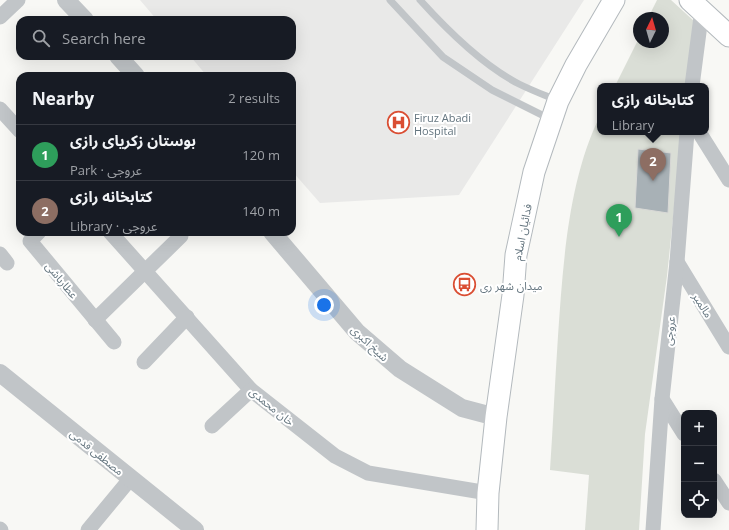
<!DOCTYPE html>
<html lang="en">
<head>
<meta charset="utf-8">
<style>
  :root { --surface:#171b24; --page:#242831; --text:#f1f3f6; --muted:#9ea1a6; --line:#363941; --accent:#da4e33 }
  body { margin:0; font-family:"Open Sans","Noto Sans Arabic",sans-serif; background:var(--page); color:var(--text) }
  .controls { position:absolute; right:12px; bottom:12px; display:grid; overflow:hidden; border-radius:8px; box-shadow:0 4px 16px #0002 }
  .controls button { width:36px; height:36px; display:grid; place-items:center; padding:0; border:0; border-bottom:1px solid var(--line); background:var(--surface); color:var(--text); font:20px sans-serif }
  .compass { position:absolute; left:633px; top:12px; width:36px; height:36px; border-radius:50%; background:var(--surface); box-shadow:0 4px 16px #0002; rotate:5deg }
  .you { position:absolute; left:324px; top:305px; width:14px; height:14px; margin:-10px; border:3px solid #fff; border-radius:50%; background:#1a73e8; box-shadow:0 0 0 6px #1a73e833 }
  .badge { display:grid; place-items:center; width:26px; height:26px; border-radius:50%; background:var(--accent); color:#fff; font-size:13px; font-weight:700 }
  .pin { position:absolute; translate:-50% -33px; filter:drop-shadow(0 1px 2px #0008) }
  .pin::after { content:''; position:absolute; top:21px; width:14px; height:12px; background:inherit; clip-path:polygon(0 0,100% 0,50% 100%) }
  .popup { position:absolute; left:597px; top:83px; width:112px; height:52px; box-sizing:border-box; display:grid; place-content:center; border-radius:8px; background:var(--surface); filter:drop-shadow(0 1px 3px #0005); font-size:13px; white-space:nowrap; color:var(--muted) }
  .popup b { font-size:15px; color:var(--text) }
  .popup::after { content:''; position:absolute; left:50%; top:100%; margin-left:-8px; border:8px solid transparent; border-top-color:var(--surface) }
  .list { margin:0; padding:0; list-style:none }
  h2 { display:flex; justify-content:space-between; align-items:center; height:52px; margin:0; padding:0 16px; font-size:17px }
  h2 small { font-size:13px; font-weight:400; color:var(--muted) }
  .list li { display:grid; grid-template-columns:26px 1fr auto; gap:12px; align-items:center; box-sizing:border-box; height:56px; padding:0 16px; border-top:1px solid var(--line) }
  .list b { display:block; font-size:15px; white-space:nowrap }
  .list p { margin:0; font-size:13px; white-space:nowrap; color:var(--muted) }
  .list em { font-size:13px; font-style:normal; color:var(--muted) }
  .icon { flex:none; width:22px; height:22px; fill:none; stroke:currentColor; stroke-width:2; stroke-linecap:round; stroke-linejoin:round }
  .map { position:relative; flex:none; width:729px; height:530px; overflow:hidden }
  .search { position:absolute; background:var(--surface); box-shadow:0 4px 16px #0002; left:16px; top:16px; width:280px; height:44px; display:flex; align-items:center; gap:10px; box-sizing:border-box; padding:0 14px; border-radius:12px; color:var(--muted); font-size:15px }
  .panel { position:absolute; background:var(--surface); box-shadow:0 4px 16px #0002; left:16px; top:72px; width:280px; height:164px; border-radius:12px }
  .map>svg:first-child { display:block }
  .built { fill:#e9e9e8 }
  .green { fill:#daded6 }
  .building { fill:#a8b1b6; stroke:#d9d9d7 }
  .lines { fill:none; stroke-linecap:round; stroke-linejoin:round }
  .secondary-casing { stroke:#b3b9bd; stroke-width:23 }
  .service { stroke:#c1c5c8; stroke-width:7 }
  .minor { stroke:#c1c5c8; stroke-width:15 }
  .tertiary { stroke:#c1c5c8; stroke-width:18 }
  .secondary { stroke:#fff; stroke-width:21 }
  .labels { text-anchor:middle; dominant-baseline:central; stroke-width:4; stroke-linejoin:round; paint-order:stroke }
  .poi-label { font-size:11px; fill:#64757f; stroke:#fff; text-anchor:start }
  .street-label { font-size:11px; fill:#64757f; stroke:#fff }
</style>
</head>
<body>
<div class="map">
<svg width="729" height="530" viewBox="0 0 729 530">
  <rect width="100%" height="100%" fill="#f8f8f5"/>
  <polygon class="built" points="140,0 584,0 459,195 320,203 292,171 292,76 207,76 190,56 292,56 292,20 157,20"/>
  <g class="green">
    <polygon points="657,0 671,0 695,22 688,86 615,86 639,38 639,42 663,42 663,18 648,18"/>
    <path d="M600 116V132H682L667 276 645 434 639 530H585L589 475 550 470C553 425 555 381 558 336 563 265 568 180 600 116Z"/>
  </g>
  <polygon class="building" points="638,149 671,153 668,213 635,208"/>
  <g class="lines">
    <defs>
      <g id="secondary">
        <polyline points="690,0 729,36"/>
        <polyline points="487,530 488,493 496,417 513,295 516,255 534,172 558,101 576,65 614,0"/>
      </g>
    </defs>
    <use href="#secondary" class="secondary-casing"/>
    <g class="service">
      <polyline points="390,0 443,57 492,90 550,119"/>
      <path d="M420 0C448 31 482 65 519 84 531 90 544 95 556 100"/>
    </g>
    <g class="minor">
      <polyline points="0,17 18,0"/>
      <polyline points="692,86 702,9"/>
      <polyline points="0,109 20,131"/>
      <polyline points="699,132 729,180"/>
      <polyline points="39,232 30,241 114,342"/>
      <polyline points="110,232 251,390 335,456 368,473 488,493"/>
      <polyline points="0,254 7,263"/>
      <polyline points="677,262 729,347"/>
      <polyline points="95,320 181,236"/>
      <polyline points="144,362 187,317"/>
      <polyline points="662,399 684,434"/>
      <polyline points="212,426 251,390"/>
      <polyline points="714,480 729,503"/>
      <polyline points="0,529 1,530"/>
      <polyline points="88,530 131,478"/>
      <polyline points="653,530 662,399 677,262 687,132"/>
    </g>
    <g class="tertiary">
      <polyline points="66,0 85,20"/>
      <polyline points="118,56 136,76"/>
      <polyline points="272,232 357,332 400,369 462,408 496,417"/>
      <polyline points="0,373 195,530"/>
    </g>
    <use href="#secondary" class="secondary"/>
  </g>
  <defs>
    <symbol id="hospital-ring" viewBox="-11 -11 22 22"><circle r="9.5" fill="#fff" stroke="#da4e33" stroke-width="1.5"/><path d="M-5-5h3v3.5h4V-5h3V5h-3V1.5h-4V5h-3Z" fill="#da4e33"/></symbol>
    <symbol id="bus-ring" viewBox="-11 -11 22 22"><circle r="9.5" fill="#fff" stroke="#da4e33" stroke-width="1.5"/><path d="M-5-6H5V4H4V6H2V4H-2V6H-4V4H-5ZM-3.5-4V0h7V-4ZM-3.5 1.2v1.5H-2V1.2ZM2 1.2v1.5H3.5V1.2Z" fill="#da4e33"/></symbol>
  </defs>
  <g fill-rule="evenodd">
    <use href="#hospital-ring" x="386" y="110" width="25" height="25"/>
    <use href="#bus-ring" x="452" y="272" width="25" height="25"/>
  </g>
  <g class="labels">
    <g class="poi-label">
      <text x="414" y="117">Firuz Abadi<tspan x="414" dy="13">Hospital</tspan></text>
      <text x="480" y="285">میدان شهر ری</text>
    </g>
    <g class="street-label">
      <text transform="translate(522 232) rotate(-79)">فدائیان اسلام</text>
      <text transform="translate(62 280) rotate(50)">عطارباشی</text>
      <text transform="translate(703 305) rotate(58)">مالمیر</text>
      <text transform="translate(669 331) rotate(-84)">عروجی</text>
      <text transform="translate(370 343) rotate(43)">شیخ اکبری</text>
      <text transform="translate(272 406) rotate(39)">خان محمدی</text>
      <text transform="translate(97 452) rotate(39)">مصطفی قدمی</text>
    </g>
  </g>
</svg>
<div class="controls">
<button>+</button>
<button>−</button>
<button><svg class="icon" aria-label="locate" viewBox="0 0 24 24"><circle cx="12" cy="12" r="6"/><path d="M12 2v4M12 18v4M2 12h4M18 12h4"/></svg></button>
</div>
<svg class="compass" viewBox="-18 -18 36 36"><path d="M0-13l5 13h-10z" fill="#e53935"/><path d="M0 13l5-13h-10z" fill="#9ea1a6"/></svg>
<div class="you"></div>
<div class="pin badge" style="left:619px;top:237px;background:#2e9e5b">1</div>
<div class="pin badge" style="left:653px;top:181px;background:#8d6e63">2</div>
<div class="popup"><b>کتابخانه رازی</b>Library</div>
<div class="search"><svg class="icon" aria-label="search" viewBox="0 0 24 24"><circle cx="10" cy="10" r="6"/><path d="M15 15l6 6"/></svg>Search here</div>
<section class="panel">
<h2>Nearby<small>2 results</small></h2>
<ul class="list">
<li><span class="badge" style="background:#2e9e5b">1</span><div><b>بوستان زکریای رازی</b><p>Park · عروجی</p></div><em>120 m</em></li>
<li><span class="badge" style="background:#8d6e63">2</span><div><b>کتابخانه رازی</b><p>Library · عروجی</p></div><em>140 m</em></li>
</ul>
</section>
</div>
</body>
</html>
